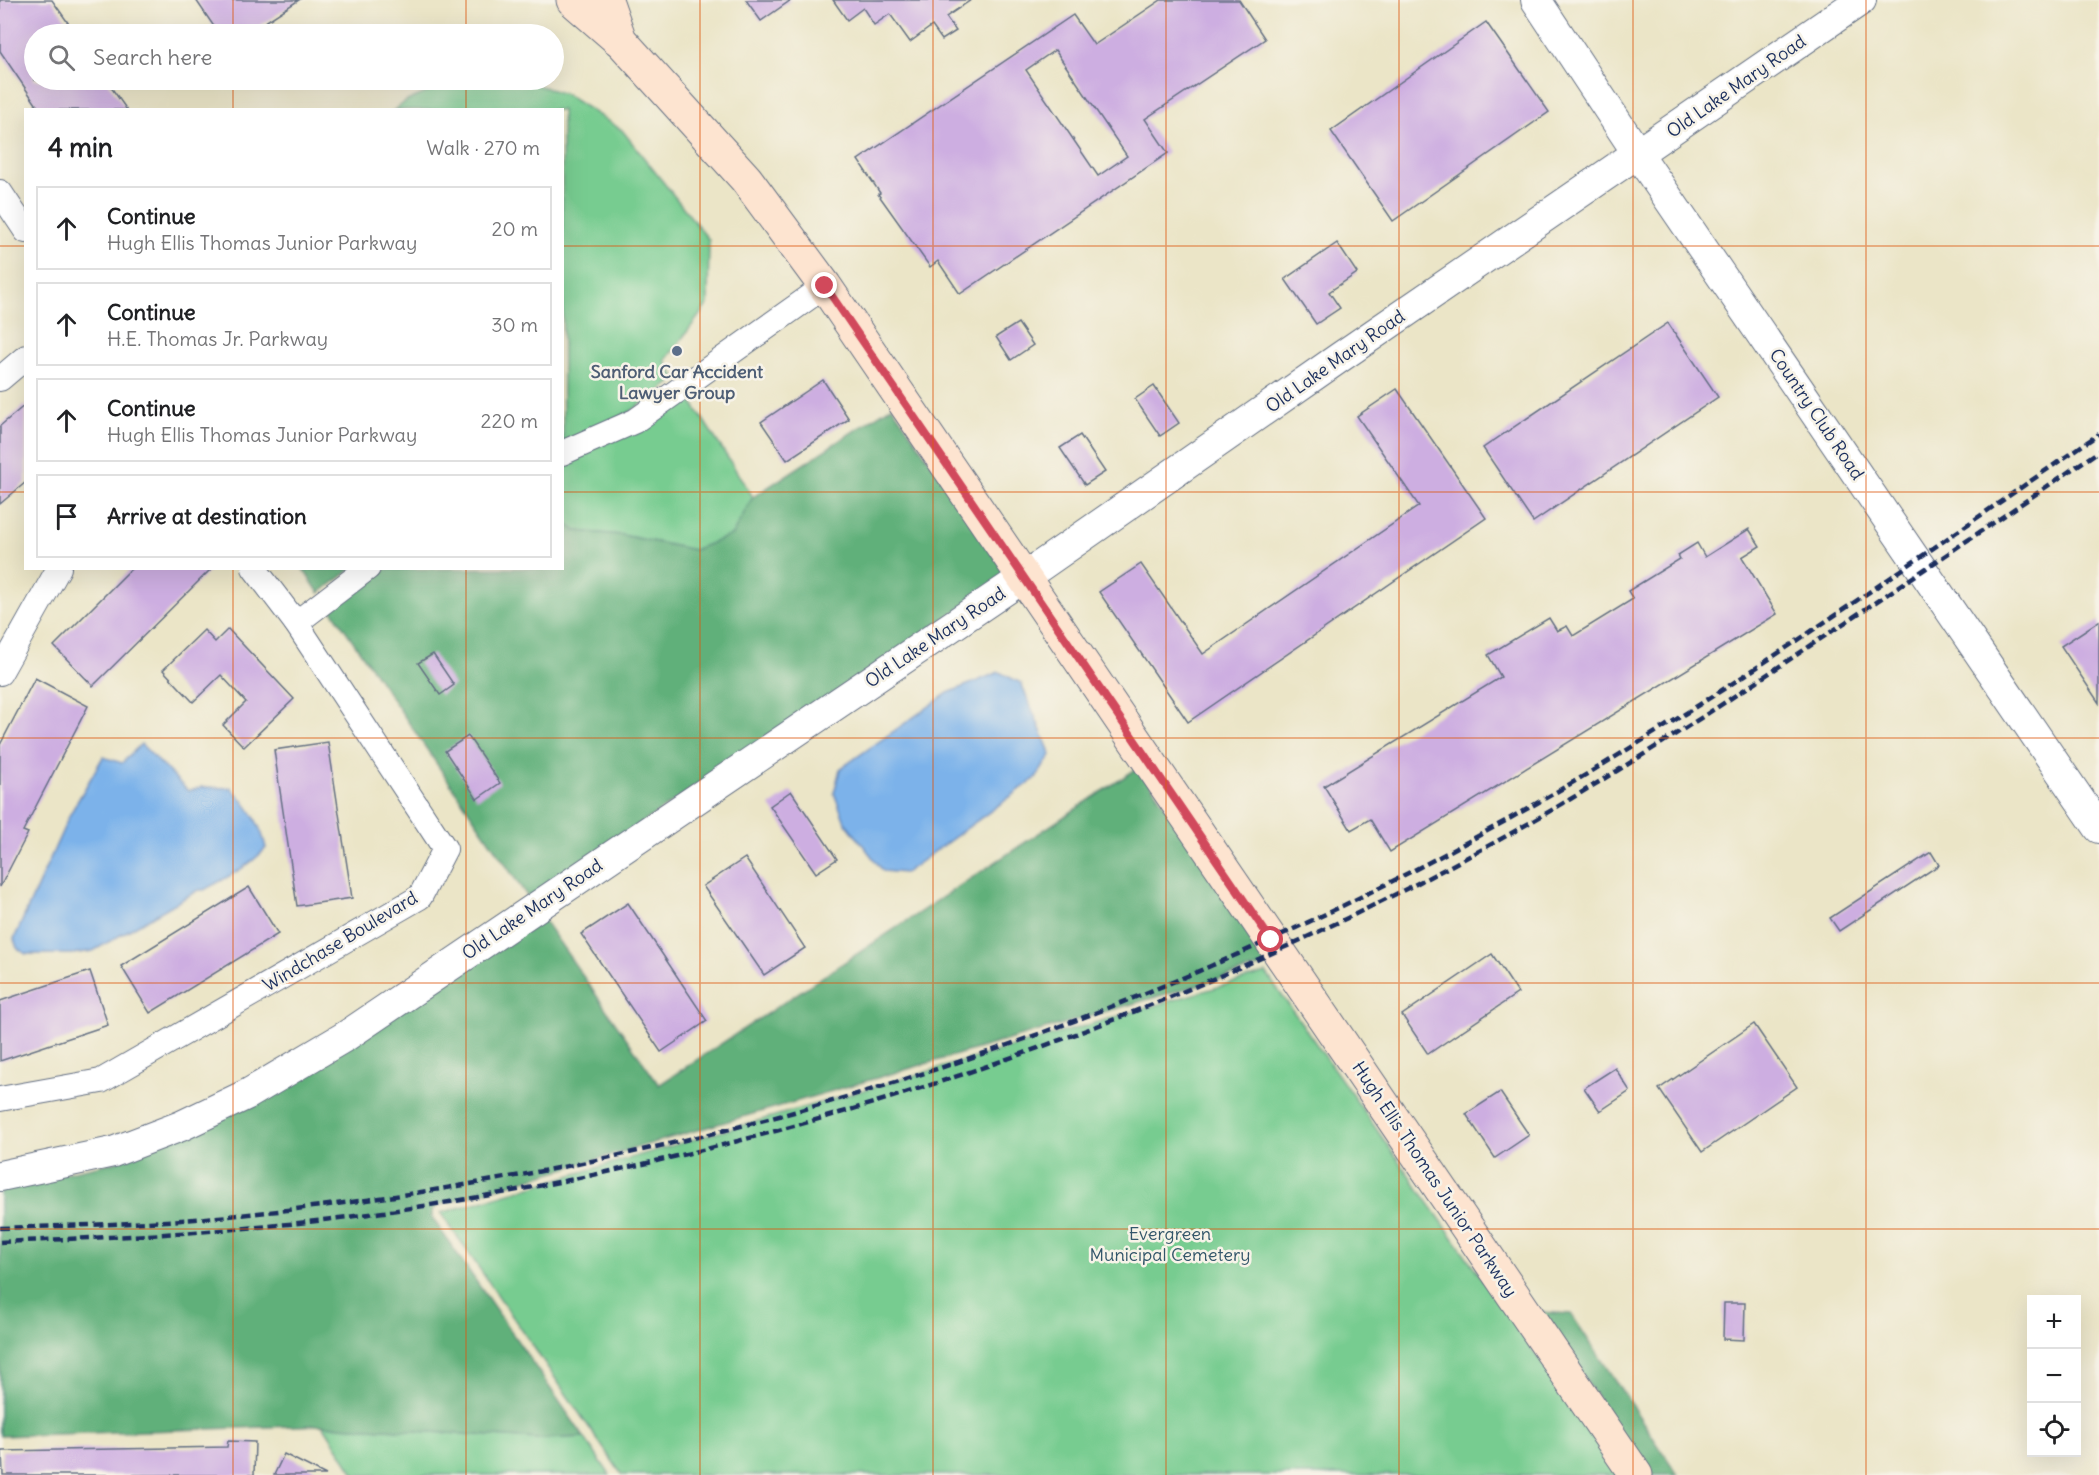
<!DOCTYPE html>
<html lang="en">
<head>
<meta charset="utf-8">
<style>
  :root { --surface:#fff; --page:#f6f6f6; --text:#202124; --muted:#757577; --line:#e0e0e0 }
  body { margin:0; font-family:Delius,sans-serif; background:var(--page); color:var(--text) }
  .controls { position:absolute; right:18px; bottom:18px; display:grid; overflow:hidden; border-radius:0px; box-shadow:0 6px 24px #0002 }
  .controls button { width:54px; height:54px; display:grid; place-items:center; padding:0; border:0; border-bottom:2px solid var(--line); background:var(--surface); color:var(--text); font:30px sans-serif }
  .stop { position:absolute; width:18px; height:18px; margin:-14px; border:4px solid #d1495b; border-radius:50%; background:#fff }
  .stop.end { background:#d1495b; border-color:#fff; box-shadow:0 2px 6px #0008 }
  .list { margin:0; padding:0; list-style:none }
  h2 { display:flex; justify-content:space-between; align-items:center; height:78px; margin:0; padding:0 24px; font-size:26px }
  h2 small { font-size:20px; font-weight:400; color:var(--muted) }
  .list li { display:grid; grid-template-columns:39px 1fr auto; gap:18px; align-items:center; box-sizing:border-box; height:84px; margin:0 12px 12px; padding:0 12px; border:2px solid var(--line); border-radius:0px }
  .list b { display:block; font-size:22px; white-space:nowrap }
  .list p { margin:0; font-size:20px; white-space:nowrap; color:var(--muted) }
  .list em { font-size:20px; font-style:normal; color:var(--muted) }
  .icon { flex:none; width:33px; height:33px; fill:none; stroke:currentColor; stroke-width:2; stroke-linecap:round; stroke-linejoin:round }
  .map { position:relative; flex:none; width:2099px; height:1475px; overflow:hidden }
  .search { position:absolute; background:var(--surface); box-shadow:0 6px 24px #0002; left:24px; top:24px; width:540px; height:66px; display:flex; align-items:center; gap:15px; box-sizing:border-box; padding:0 21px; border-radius:33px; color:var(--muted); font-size:22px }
  .panel { position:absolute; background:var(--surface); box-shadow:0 6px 24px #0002; left:24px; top:108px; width:540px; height:462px; border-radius:0px }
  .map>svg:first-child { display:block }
  .green { fill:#77cc90; stroke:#497e77; stroke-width:1.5 }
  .forest { fill:#61b07a; stroke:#3e706c; stroke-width:1.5 }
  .water { fill:#7bb2ea; stroke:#4b70a4; stroke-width:1.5 }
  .building { fill:#cdaee1; fill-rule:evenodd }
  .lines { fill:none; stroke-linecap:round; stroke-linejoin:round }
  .minor-casing { stroke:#646f83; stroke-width:26 }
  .tertiary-casing { stroke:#646f83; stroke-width:32 }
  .secondary-casing { stroke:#646f83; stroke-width:35 }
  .minor { stroke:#fff; stroke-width:24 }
  .tertiary { stroke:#fff; stroke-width:30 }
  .secondary { stroke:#fde4d0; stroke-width:33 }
  .rail { stroke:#1b2f5e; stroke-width:4.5; stroke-dasharray:9 4.5; stroke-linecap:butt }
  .route { stroke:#d1495b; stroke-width:8 }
  .grid { fill:none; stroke:#de5710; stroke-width:1.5; stroke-opacity:0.55 }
  .service-dot { fill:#5c6f8a; stroke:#f7f3e8; stroke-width:2 }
  .labels { text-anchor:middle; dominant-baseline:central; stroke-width:5; stroke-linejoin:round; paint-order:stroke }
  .street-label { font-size:18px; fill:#1b2f5e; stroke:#f7f3e8 }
  .service-label { font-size:18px; font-weight:bold; fill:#4e5e75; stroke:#f7f3e8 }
  .park-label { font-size:18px; fill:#32566a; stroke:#f7f3e8 }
</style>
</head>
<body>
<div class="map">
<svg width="2099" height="1475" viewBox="0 0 2099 1475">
  <rect width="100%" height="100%" fill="#f7f3e8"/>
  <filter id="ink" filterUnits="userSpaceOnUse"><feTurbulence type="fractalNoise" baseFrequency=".0167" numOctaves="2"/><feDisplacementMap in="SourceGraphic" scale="12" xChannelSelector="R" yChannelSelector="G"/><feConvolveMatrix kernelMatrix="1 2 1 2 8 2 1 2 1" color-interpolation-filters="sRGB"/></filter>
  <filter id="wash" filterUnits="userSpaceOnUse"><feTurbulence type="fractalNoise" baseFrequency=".008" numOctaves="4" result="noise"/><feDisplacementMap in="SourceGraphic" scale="24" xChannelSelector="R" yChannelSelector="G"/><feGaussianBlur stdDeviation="1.35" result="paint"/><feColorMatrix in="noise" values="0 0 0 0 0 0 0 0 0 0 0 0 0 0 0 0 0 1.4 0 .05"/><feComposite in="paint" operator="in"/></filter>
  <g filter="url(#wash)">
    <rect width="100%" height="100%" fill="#ebe5c7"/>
    <g class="green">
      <polygon points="456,80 522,80 565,94 622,130 709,240 708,304 665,361 676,379 630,412 563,443 562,110 394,110 407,101"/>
      <polygon points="688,396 753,497 732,535 694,550 622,535 575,531 563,521 563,464"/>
      <polygon points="1266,973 1621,1475 622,1475 441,1213"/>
      <polygon points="323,1425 539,1439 584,1437 610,1475 355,1475"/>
    </g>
    <g class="forest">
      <polygon points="892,406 1008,576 529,899 331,609 385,569 562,568 563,521 576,531 622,535 694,550 732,535 753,497"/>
      <polygon points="303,569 352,569 319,593"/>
      <polygon points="1139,767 1270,964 439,1205 434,1208 432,1214 433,1219 584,1437 539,1439 323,1425 0,1436 0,1187 115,1162 541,916 659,1085"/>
      <polygon points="1539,1312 1571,1314 1678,1475 1650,1475"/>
    </g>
    <g class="water">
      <polygon points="999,672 1021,683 1051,755 1036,778 905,873 883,871 845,822 834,793 840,769 948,693"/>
      <path d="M141 744 188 791 202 787 231 788C248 804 261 825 266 848 249 867 226 878 204 890H198L93 951 72 954H26L17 948 14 939 70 814 103 757 122 763Z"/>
    </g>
    <g id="blocks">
      <g class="building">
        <polygon points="0,0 52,0 76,34 34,34 34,80 106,80 127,110 40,110 0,51"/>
        <polygon points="196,0 299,0 247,34 219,34"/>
        <polygon points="746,0 791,0 761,21"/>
        <polygon points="833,0 971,0 946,17 956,31 942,40 932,26 910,42 890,14 874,25 863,8 847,20"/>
        <path d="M1161 0H1239L1265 39 1145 119 1168 153 960 294 938 261 930 267 878 194 880 193 858 160 1073 15 1094 45ZM1055 50 1127 156 1098 176 1026 70Z"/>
        <polygon points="1486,22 1549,112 1393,221 1331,131"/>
        <polygon points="1337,243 1357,273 1329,292 1340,308 1316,324 1285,279"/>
        <polygon points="1018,323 1033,345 1011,360 996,337"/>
        <polygon points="1668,323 1718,397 1533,522 1483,448"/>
        <polygon points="823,380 849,419 787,460 761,422"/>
        <polygon points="1154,386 1179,423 1160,436 1135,399"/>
        <polygon points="1397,389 1486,518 1188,722 1099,592 1141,564 1203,654 1419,506 1357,416"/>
        <polygon points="26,404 26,482 0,504 0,426"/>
        <polygon points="1080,435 1105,472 1085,485 1060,448"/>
        <polygon points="1749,529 1760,546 1742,557 1777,614 1390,852 1370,819 1351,830 1324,786 1501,677 1488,655 1549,618 1557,631 1567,626 1573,636 1633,599 1628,591 1680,559 1678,555 1697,543 1705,557"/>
        <polygon points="132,568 212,568 93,686 54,646"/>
        <polygon points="2099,621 2099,703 2061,646"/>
        <polygon points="228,629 294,699 244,747 223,725 246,702 221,675 193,702 163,670 204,630 215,642"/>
        <polygon points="433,654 454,685 440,695 418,663"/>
        <polygon points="35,678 88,706 23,831 28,833 0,887 0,745"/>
        <polygon points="468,736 500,783 477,799 445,751"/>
        <polygon points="328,742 352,898 297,906 274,750"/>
        <polygon points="791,791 837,859 816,873 770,806"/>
        <polygon points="1931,852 1939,865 1839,931 1830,918"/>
        <polygon points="745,858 805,948 764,975 703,886"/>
        <polygon points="249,887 278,934 150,1013 121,966"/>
        <polygon points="628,903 707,1021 661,1052 581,934"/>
        <polygon points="1492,954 1518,993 1428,1054 1402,1015"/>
        <polygon points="90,971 108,1025 0,1061 0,1001"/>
        <polygon points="1754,1024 1797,1087 1702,1152 1659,1089"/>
        <polygon points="1615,1068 1630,1091 1600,1111 1584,1088"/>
        <polygon points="1500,1092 1529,1135 1495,1158 1466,1114"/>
        <polygon points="1724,1303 1745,1303 1744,1340 1723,1339"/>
        <polygon points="228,1441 255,1442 254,1475 3,1475 2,1451 227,1447"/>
        <polygon points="284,1454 326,1475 274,1475"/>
      </g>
    </g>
  </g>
  <g filter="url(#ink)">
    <use href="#blocks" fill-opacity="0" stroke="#646f83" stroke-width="1.5"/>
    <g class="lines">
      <defs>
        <g id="minor">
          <polyline points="0,192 26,231"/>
          <polyline points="0,379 26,357"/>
          <polyline points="562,453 635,421 825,286"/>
          <polyline points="296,623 368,568"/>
          <polyline points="0,673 59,568"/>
          <polyline points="0,1099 101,1081 420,897 445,849 296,623 254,568"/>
        </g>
        <g id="tertiary">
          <polyline points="1536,0 1638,154 2099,828"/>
          <polyline points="0,1176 113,1152 181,1126 248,1094 346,1036 1023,578 1339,358 1861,0"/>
        </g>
        <g id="secondary">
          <polyline points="573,0 618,39"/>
          <polyline points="606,0 620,40 746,179 825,286 1636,1475"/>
        </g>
      </defs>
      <use href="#minor" class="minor-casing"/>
      <use href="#tertiary" class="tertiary-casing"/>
      <use href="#secondary" class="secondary-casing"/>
      <use href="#minor" class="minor"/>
      <use href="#tertiary" class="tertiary"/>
      <use href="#secondary" class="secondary"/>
      <g class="rail">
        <path d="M0 1228C65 1226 130 1224 195 1219 659 1180 1118 1041 1523 811 1722 699 1910 563 2099 434"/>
        <path d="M0 1242C111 1237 222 1233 332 1219 726 1169 1111 1046 1462 860 1581 797 1693 724 1804 650 1903 584 2001 518 2099 451"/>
      </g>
    </g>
  </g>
  <g class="lines" filter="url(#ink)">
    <polyline class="route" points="825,286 1271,940"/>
  </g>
  <path class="grid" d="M233 0V34M466 0V34M700 0V1475M933 0V1475M1166 0V1475M1399 0V1475M1633 0V1475M1866 0V1475M233 80V110M466 80V110M0 246H26M562 246H2099M0 492H26M562 492H2099M233 568V1475M466 568V1475M0 738H2099M0 983H2099M0 1229H2099"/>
  <circle class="service-dot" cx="677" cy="351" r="6"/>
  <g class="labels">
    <g class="street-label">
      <text transform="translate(1736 86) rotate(-35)">Old Lake Mary Road</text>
      <text transform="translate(1335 361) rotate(-35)">Old Lake Mary Road</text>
      <text transform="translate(1817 414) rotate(56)">Country Club Road</text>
      <text transform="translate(935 637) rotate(-34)">Old Lake Mary Road</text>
      <text transform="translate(532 909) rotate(-34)">Old Lake Mary Road</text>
      <text transform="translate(340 941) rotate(-31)">Windchase Boulevard</text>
      <text transform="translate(1435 1179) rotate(56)">Hugh Ellis Thomas Junior Parkway</text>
    </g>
    <g class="service-label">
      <text x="677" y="371">Sanford Car Accident<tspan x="677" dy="21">Lawyer Group</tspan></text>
    </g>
    <g class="park-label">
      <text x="1170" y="1233">Evergreen<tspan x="1170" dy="21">Municipal Cemetery</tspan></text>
    </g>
  </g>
</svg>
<div class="controls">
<button>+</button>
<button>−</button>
<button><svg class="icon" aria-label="locate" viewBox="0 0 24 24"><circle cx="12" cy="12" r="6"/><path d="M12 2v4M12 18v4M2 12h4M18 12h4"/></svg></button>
</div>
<div class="stop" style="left:1271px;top:940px"></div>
<div class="stop end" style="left:825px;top:286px"></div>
<div class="search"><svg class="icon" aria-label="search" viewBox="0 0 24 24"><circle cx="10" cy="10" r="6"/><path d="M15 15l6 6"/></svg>Search here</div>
<section class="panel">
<h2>4 min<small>Walk · 270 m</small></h2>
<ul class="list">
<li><svg class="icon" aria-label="ahead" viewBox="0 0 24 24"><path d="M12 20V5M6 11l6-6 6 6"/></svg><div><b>Continue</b><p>Hugh Ellis Thomas Junior Parkway</p></div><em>20 m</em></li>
<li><svg class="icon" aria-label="ahead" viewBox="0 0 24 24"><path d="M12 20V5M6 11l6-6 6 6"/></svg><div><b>Continue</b><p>H.E. Thomas Jr. Parkway</p></div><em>30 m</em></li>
<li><svg class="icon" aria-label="ahead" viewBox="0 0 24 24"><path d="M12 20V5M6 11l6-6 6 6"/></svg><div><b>Continue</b><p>Hugh Ellis Thomas Junior Parkway</p></div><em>220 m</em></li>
<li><svg class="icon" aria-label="arrive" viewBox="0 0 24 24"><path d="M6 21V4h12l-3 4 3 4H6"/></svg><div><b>Arrive at destination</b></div></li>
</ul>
</section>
</div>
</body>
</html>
